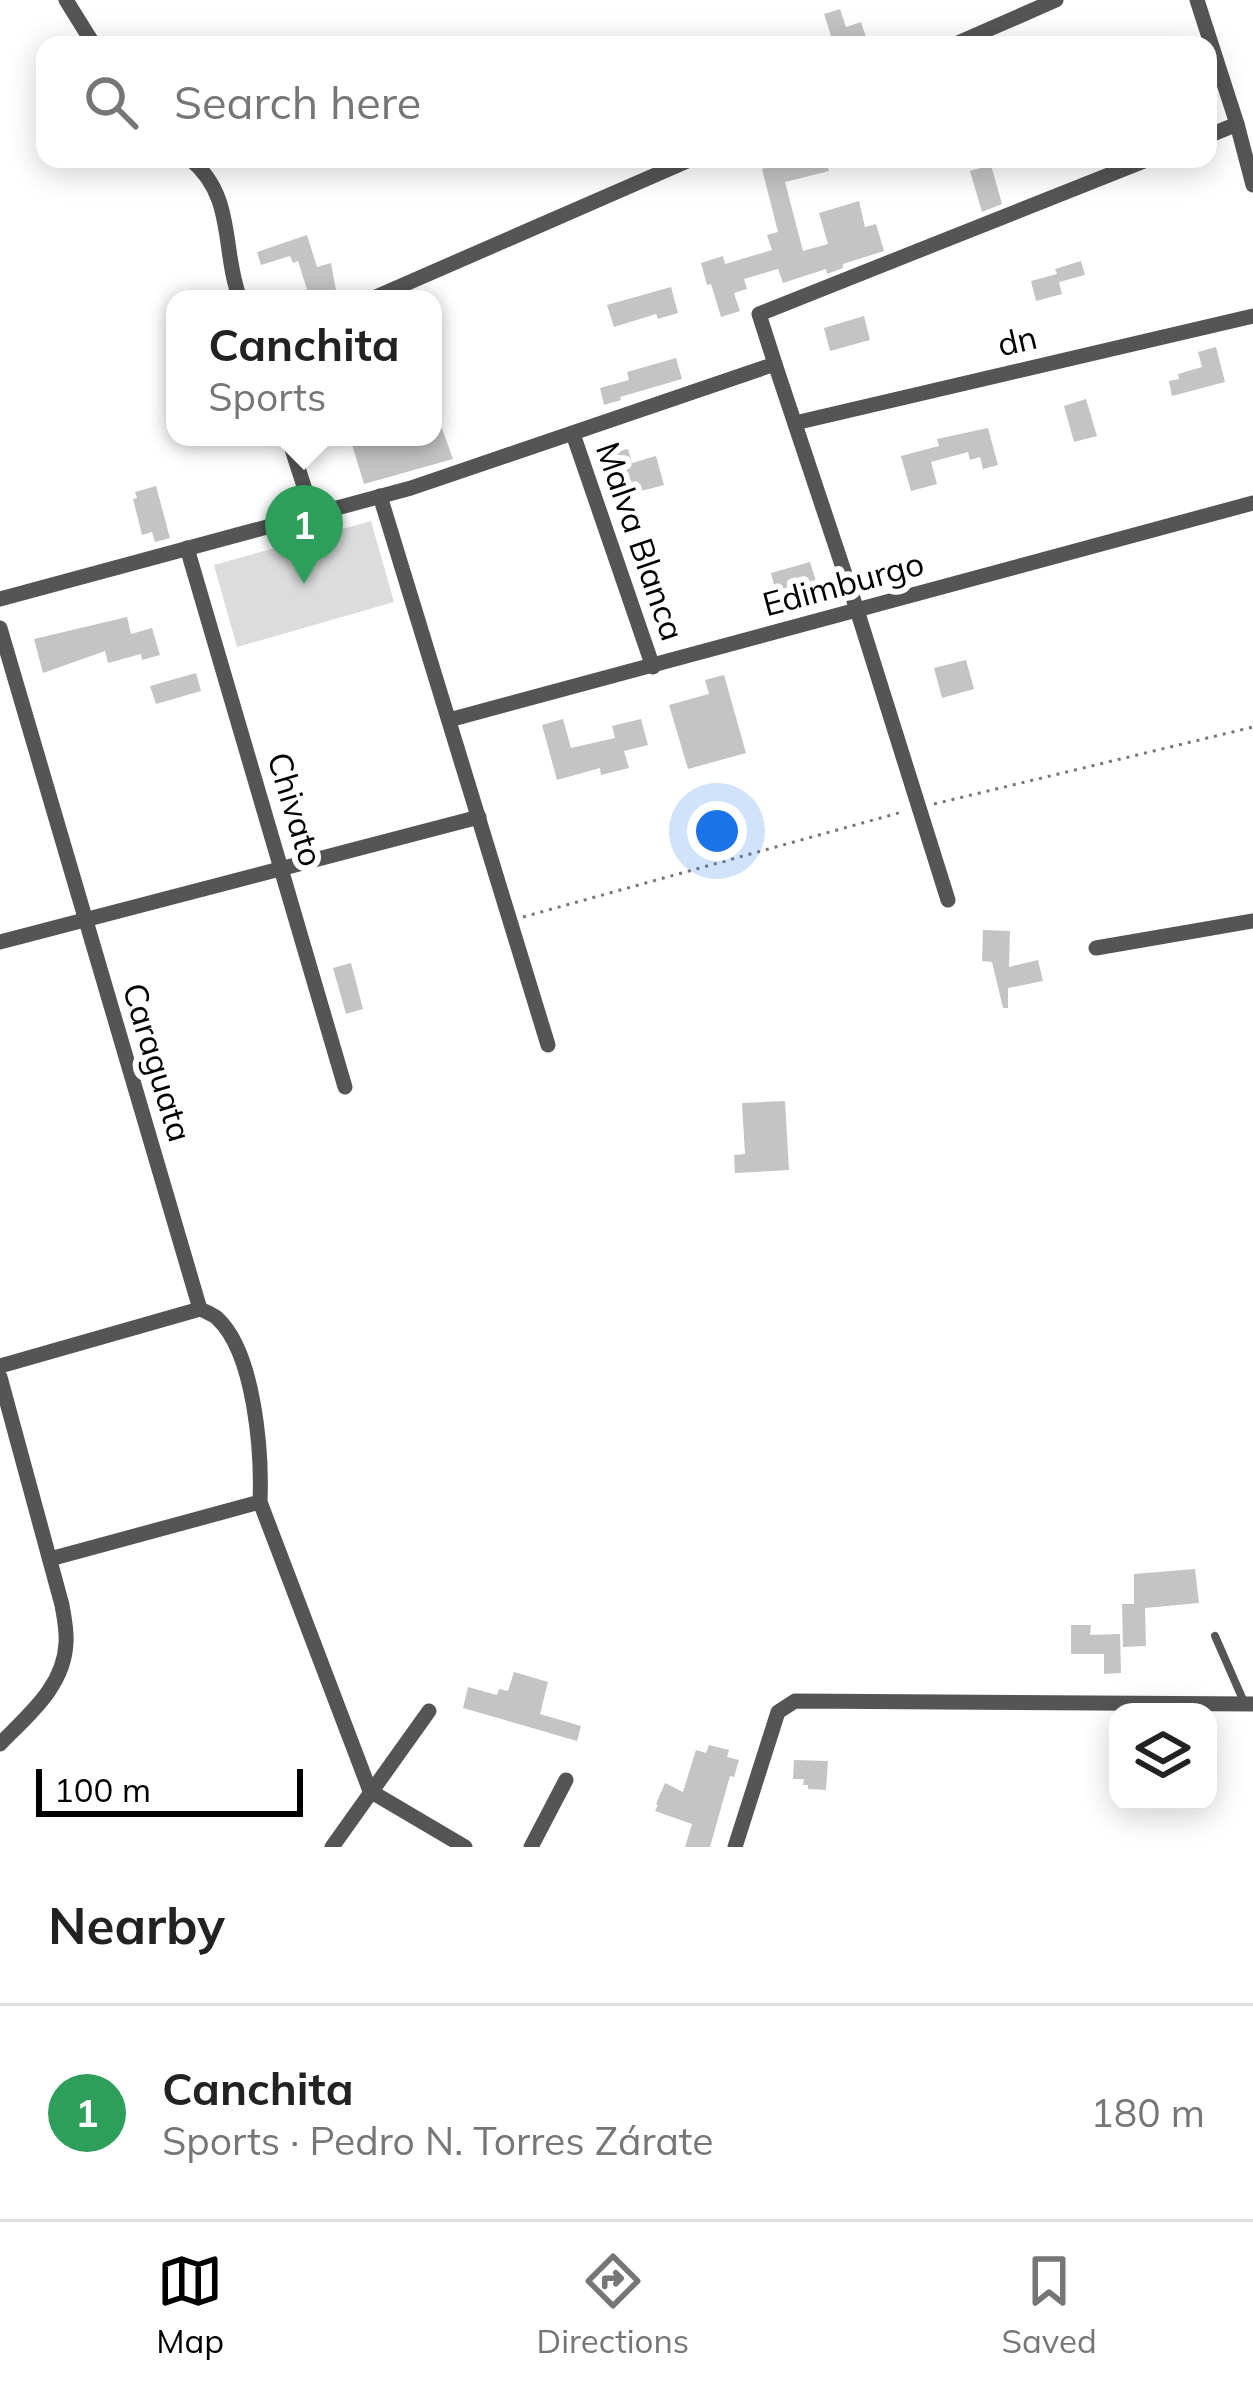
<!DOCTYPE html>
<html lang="en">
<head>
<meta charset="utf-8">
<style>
  :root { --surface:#fff; --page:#f2f2f2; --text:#222; --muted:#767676; --line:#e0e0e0; --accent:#000 }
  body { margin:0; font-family:Mulish,sans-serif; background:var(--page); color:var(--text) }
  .controls { position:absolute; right:36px; bottom:36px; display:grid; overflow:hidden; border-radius:24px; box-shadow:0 6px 30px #0003 }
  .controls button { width:108px; height:108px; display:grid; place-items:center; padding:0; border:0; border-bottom:3px solid var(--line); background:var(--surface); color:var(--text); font:60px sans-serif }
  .scale { position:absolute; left:36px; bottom:30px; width:267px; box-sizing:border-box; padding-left:12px; border:6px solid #000; border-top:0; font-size:33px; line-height:42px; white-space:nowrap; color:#000; -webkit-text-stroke:9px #fff; paint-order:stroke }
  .you { position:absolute; left:717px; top:831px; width:42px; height:42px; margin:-30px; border:9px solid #fff; border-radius:50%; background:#1a73e8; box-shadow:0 0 0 18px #1a73e833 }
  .badge { display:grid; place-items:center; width:78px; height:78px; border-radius:50%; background:var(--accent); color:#fff; font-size:39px; font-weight:700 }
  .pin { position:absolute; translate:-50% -99px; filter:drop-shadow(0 3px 6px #0008) }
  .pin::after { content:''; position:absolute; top:63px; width:42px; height:36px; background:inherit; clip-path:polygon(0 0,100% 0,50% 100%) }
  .popup { position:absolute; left:166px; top:290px; width:276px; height:156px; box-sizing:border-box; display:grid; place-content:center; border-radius:24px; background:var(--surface); filter:drop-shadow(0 3px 9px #0005); font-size:39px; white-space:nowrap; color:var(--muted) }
  .popup b { font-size:45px; color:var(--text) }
  .popup::after { content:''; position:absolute; left:50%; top:100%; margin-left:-24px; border:24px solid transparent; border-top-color:var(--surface) }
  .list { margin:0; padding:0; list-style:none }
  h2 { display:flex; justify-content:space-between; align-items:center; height:156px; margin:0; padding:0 48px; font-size:51px }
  h2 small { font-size:39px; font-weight:400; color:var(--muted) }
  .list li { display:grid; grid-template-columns:78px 1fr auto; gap:36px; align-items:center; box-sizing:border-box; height:216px; padding:0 48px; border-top:3px solid var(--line) }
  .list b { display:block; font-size:45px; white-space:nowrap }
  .list p { margin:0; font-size:39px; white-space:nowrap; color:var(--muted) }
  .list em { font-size:39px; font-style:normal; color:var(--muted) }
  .icon { flex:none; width:66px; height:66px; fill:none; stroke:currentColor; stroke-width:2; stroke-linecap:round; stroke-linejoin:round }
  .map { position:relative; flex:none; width:1253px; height:1847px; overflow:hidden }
  .search { position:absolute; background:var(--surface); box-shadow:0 6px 30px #0003; left:36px; right:36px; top:36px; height:132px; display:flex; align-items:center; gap:30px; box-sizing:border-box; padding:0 42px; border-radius:24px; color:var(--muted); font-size:45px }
  .sheet { height:372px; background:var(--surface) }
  nav { display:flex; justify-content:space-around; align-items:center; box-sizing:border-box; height:168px; border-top:3px solid var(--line); background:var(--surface); font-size:33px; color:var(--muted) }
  nav a { display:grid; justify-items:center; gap:6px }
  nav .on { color:var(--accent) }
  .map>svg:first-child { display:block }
  .green { fill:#dcdcdc }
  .building { fill:#c4c4c4 }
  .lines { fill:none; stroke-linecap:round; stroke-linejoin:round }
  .path { stroke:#777; stroke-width:3; stroke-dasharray:3 6; stroke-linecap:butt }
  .service { stroke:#555; stroke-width:8 }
  .minor { stroke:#555; stroke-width:15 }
  .labels { text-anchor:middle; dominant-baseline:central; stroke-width:12; stroke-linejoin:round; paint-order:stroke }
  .street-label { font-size:33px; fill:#000; stroke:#fff }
</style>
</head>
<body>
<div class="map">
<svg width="1253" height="1847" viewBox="0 0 1253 1847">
  <rect width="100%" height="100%" fill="#fff"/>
  <polygon class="green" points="371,521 394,602 237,647 214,565"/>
  <g class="building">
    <polygon points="840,9 846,27 861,22 866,37 859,39 860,45 834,45 824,14"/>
    <polygon points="797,159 825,159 829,171 785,182 803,251 828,244 819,213 859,201 865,227 876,224 884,251 843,264 843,268 827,274 826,269 783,283 778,269 744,279 747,289 734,293 740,311 721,317 711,284 707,285 701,263 723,256 725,264 772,250 767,235 778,232 762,169"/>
    <polygon points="991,165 1002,204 982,212 970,171"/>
    <polygon points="307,235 317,267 331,263 337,296 310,299 298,261 293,263 290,256 261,265 257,252"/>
    <polygon points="1081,261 1085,275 1059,282 1062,294 1036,301 1031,281 1057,274 1055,269"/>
    <polygon points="671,287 678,313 658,319 656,314 614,327 607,305"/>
    <polygon points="864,316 870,340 830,351 824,328"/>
    <polygon points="1216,347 1225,382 1172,396 1169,381 1179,379 1178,374 1202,367 1198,352"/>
    <polygon points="676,358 682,379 620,397 621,400 604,405 600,388 629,380 627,372"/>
    <polygon points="1086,399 1097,436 1074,442 1064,406"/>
    <polygon points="435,409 453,459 364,484 351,441 365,437 433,437 433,410"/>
    <polygon points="988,428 998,465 983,469 980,457 970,460 968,452 931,462 937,484 911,491 901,456 939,446 937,439"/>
    <polygon points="628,449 632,463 656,456 664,485 622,496 614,469 607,470 603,455"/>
    <polygon points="156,486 170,538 155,542 152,532 142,535 133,499 137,498 135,492"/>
    <polygon points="810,562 818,588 814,589 817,602 780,612 781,616 767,619 759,589 774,585 771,573"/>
    <polygon points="127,617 131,634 152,628 160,655 142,660 141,654 108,663 105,651 43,673 34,639"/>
    <polygon points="966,660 974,689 942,698 934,668"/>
    <polygon points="196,673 201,691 156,704 150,686"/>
    <polygon points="724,675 746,753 688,769 669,705 709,694 705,680"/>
    <polygon points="563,719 571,748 615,738 612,726 641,719 648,745 624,751 629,768 601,775 600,768 557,780 542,725"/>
    <polygon points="983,930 1010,931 1009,967 1038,960 1043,981 1008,988 1008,1008 1003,1008 992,962 982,961"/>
    <polygon points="351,963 363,1009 346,1014 333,968"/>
    <polygon points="785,1101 789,1170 735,1173 734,1155 745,1154 742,1103"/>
    <polygon points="1195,1569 1199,1603 1145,1608 1146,1646 1123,1647 1122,1604 1134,1604 1134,1574"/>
    <polygon points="1071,1625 1091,1625 1090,1635 1120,1634 1121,1673 1104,1674 1104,1654 1071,1654"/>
    <polygon points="514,1672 548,1682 540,1714 581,1726 577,1741 463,1708 468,1687 497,1695 499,1689 508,1691"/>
    <polygon points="709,1745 729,1750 727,1757 739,1760 734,1777 730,1776 710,1847 685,1847 692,1824 655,1811 658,1805 656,1804 665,1783 683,1792 696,1750 706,1753"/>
    <polygon points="794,1760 828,1761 826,1790 808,1789 808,1785 803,1785 804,1779 793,1779"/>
  </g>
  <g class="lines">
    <g class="path">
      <polyline points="934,804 1253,727"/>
      <polyline points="523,917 902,812"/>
    </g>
    <polyline class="service" points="1215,1636 1244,1702"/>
    <g class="minor">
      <polyline points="66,0 94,45"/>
      <polyline points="1197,0 1237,124 1253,185"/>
      <polyline points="953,45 1056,0"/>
      <polyline points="1208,136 1237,124"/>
      <path d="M190 159C236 197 221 249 240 299"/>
      <polyline points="371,299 692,159"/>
      <polyline points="775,364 857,610 948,900"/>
      <polyline points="795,423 1253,316"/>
      <polyline points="573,434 653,667"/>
      <polyline points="288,437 313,514"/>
      <polyline points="380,496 548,1045"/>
      <polyline points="187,548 345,1087"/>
      <polyline points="0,599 411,488 775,364 759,314 1149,159"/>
      <path d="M0 628 200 1309C203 1310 215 1316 217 1318 255 1353 262 1453 260 1502L370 1791 465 1847"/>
      <polyline points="449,720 1253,503"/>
      <polyline points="0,942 479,817"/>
      <polyline points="1096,948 1253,921"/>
      <polyline points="0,1366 200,1309"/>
      <path d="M0 1377 62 1605C64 1617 67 1630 66 1643 64 1687 28 1715 0 1744"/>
      <polyline points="50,1559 260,1502"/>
      <polyline points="332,1847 429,1711"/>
      <polyline points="531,1847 566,1780"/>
      <polyline points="735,1847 778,1712 795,1701 1253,1704"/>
    </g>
  </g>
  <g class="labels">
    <g class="street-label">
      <text transform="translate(1017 340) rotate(-13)">dn</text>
      <text transform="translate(641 541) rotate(71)">Malva Blanca</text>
      <text transform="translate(843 583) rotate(-15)">Edimburgo</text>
      <text transform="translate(296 809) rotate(73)">Chivato</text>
      <text transform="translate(158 1062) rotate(73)">Caraguata</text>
    </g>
  </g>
</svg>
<div class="controls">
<button><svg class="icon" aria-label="layers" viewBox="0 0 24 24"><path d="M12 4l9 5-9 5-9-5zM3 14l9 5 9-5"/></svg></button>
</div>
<div class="scale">100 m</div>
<div class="you"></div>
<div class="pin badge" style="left:304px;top:584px;background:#2e9e5b">1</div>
<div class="popup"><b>Canchita</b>Sports</div>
<div class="search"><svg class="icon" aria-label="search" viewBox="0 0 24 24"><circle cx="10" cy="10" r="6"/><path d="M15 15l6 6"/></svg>Search here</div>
</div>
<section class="sheet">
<h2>Nearby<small></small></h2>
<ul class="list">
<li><span class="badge" style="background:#2e9e5b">1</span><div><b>Canchita</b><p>Sports · Pedro N. Torres Zárate</p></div><em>180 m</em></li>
</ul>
</section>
<nav>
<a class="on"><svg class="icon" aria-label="map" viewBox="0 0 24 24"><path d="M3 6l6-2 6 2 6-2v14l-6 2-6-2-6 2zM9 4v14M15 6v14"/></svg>Map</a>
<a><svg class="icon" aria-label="directions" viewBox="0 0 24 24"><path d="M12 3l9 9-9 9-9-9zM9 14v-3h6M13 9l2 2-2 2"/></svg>Directions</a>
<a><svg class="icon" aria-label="saved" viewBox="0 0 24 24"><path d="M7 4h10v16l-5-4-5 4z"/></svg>Saved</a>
</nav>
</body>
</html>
